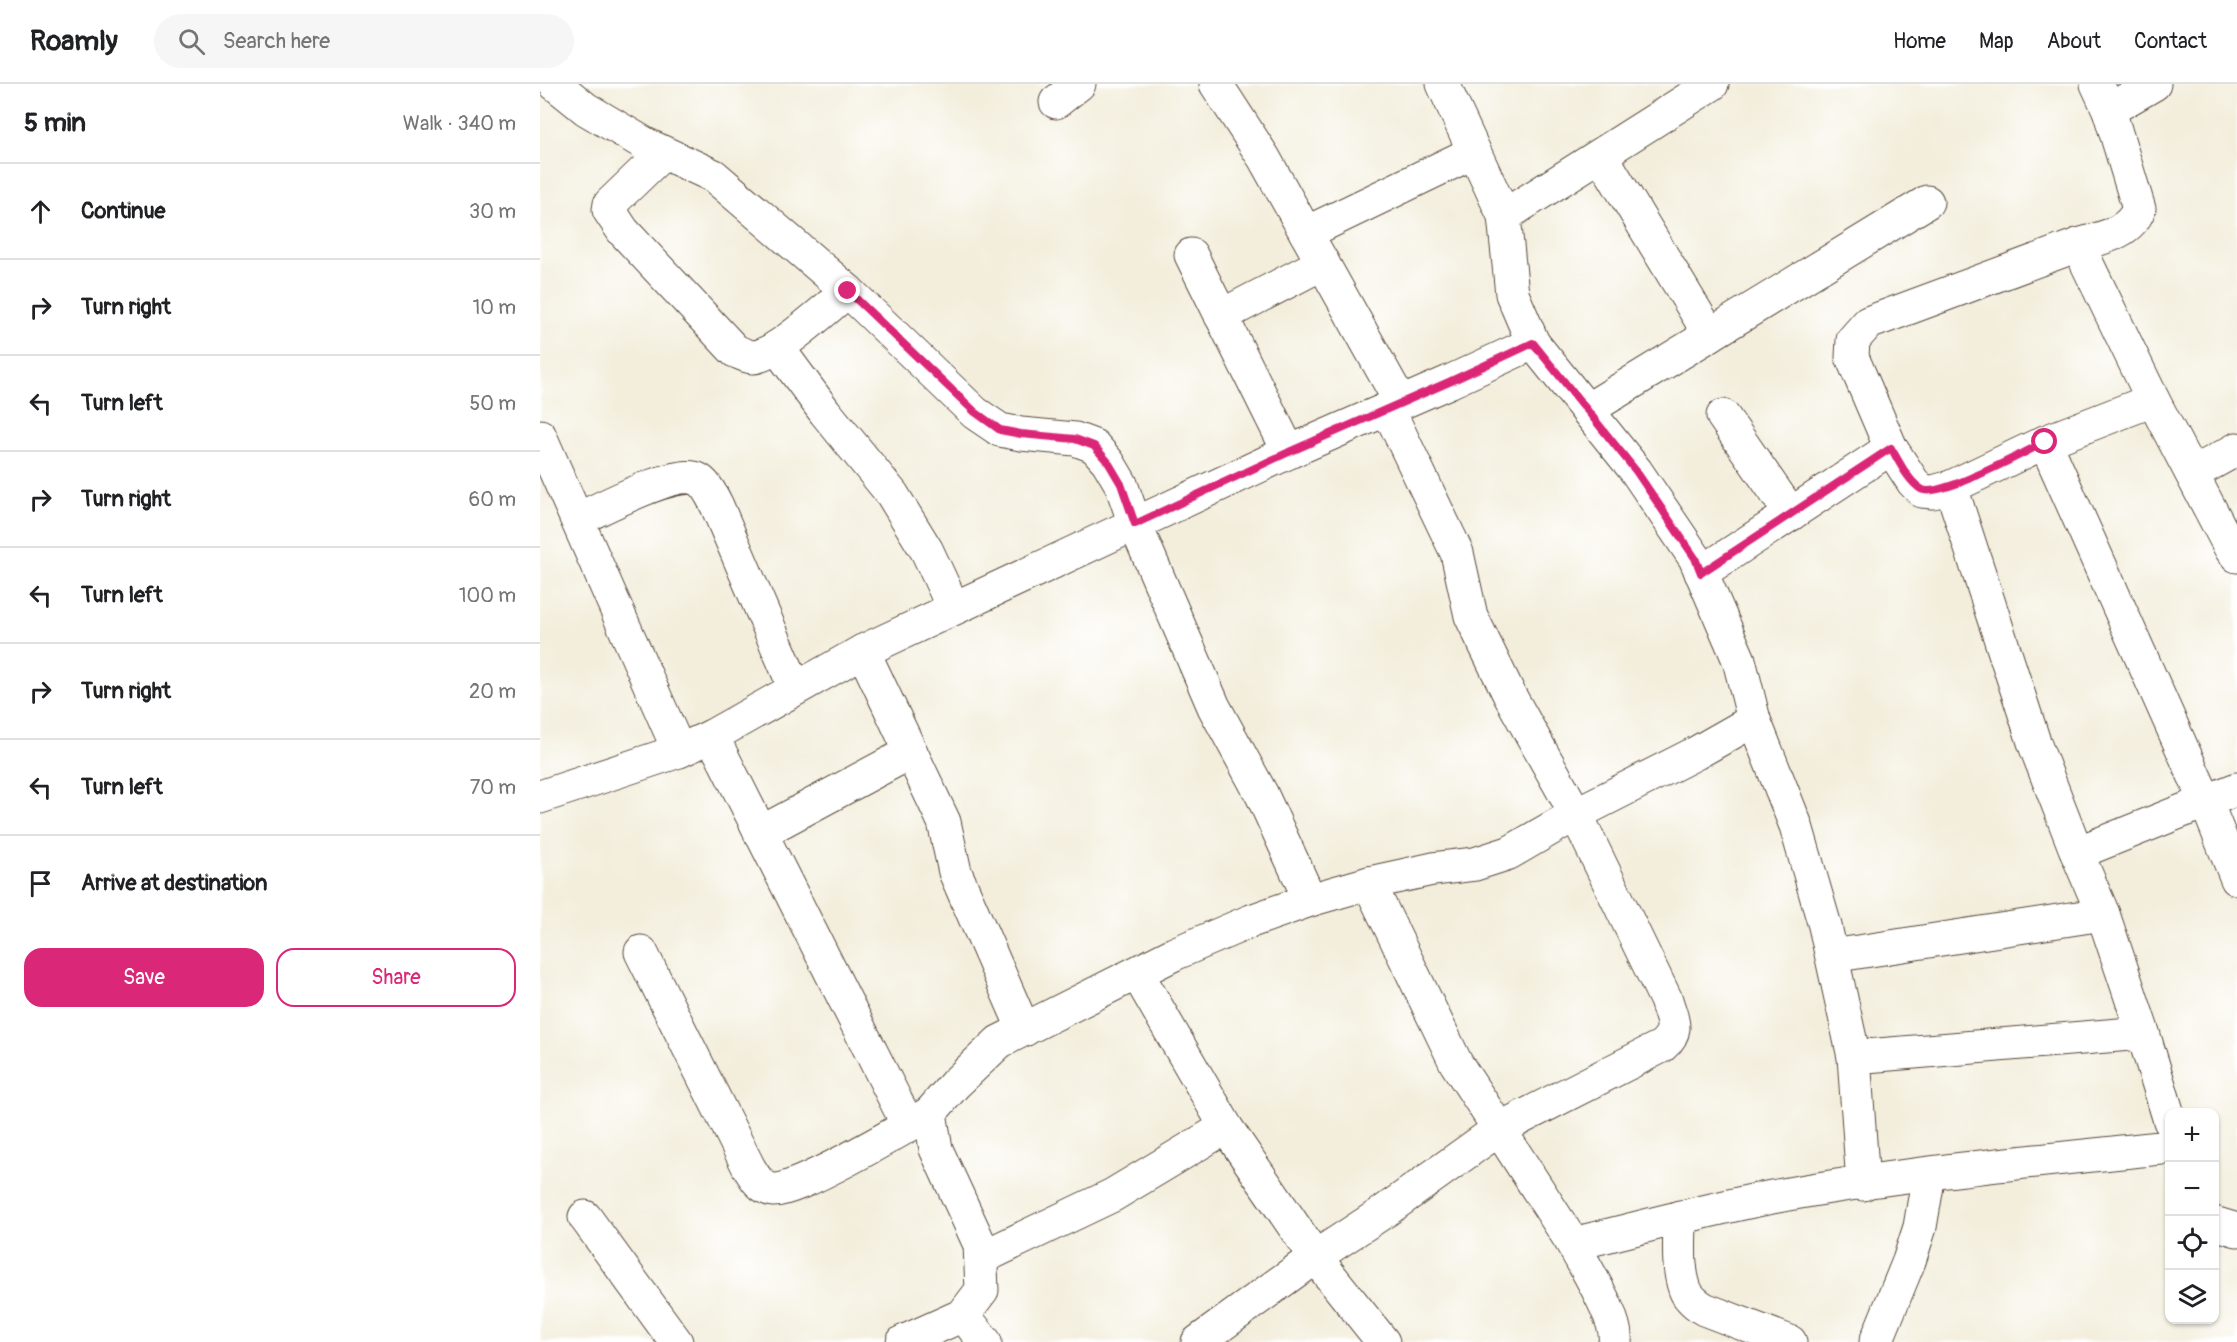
<!DOCTYPE html>
<html lang="en">
<head>
<meta charset="utf-8">
<style>
  :root { --surface:#fff; --page:#f6f6f6; --text:#202124; --muted:#757577; --line:#e0e0e0; --accent:#db2777 }
  body { margin:0; font-family:Pangolin,sans-serif; background:var(--page); color:var(--text) }
  .controls { position:absolute; right:18px; bottom:18px; display:grid; overflow:hidden; border-radius:12px; box-shadow:0 2px 4px #0004 }
  .controls button { width:54px; height:54px; display:grid; place-items:center; padding:0; border:0; border-bottom:2px solid var(--line); background:var(--surface); color:var(--text); font:30px sans-serif }
  .stop { position:absolute; width:18px; height:18px; margin:-14px; border:4px solid #db2777; border-radius:50%; background:#fff }
  .stop.end { background:#db2777; border-color:#fff; box-shadow:0 2px 6px #0008 }
  .list { margin:0; padding:0; list-style:none }
  h2 { display:flex; justify-content:space-between; align-items:center; height:78px; margin:0; padding:0 24px; font-size:26px }
  h2 small { font-size:20px; font-weight:400; color:var(--muted) }
  .list li { display:grid; grid-template-columns:39px 1fr auto; gap:18px; align-items:center; box-sizing:border-box; height:96px; padding:0 24px; border-top:2px solid var(--line) }
  .list b { display:block; font-size:22px; white-space:nowrap }
  .list em { font-size:20px; font-style:normal; color:var(--muted) }
  .actions { display:flex; gap:12px; padding:18px 24px }
  .actions a { flex:1; padding:14px 0; border:2px solid var(--accent); border-radius:18px; text-align:center; font-size:21px; color:var(--accent) }
  .actions .main { background:var(--accent); color:#fff }
  .icon { flex:none; width:33px; height:33px; fill:none; stroke:currentColor; stroke-width:2; stroke-linecap:round; stroke-linejoin:round }
  .map { position:relative; flex:none; width:1697px; height:1258px; overflow:hidden }
  header { display:flex; align-items:center; gap:36px; box-sizing:border-box; height:84px; padding:0 30px; background:var(--surface); border-bottom:2px solid var(--line) }
  header strong { font-size:28px }
  nav { display:flex; gap:33px; margin-inline-start:auto; font-size:21px }
  .search { width:420px; height:54px; background:var(--page); display:flex; align-items:center; gap:15px; box-sizing:border-box; padding:0 21px; border-radius:33px; color:var(--muted); font-size:22px }
  main { display:flex }
  aside { flex:1; background:var(--surface) }
  .map>svg:first-child { display:block }
  .lines { fill:none; stroke-linecap:round; stroke-linejoin:round }
  .minor-casing { stroke:#57473a; stroke-width:35 }
  .minor { stroke:#fff; stroke-width:33 }
  .route { stroke:#db2777; stroke-width:8 }
</style>
</head>
<body>
<header>
<strong>Roamly</strong>
<div class="search"><svg class="icon" aria-label="search" viewBox="0 0 24 24"><circle cx="10" cy="10" r="6"/><path d="M15 15l6 6"/></svg>Search here</div>
<nav><a>Home</a><a>Map</a><a>About</a><a>Contact</a></nav>
</header>
<main>
<aside>
<h2>5 min<small>Walk · 340 m</small></h2>
<ul class="list">
<li><svg class="icon" aria-label="ahead" viewBox="0 0 24 24"><path d="M12 20V5M6 11l6-6 6 6"/></svg><div><b>Continue</b></div><em>30 m</em></li>
<li><svg class="icon" aria-label="right" viewBox="0 0 24 24"><path d="M7 20v-9h11M14 6l5 5-5 5"/></svg><div><b>Turn right</b></div><em>10 m</em></li>
<li><svg class="icon" aria-label="left" viewBox="0 0 24 24"><path d="M17 20v-9H6M10 6l-5 5 5 5"/></svg><div><b>Turn left</b></div><em>50 m</em></li>
<li><svg class="icon" aria-label="right" viewBox="0 0 24 24"><path d="M7 20v-9h11M14 6l5 5-5 5"/></svg><div><b>Turn right</b></div><em>60 m</em></li>
<li><svg class="icon" aria-label="left" viewBox="0 0 24 24"><path d="M17 20v-9H6M10 6l-5 5 5 5"/></svg><div><b>Turn left</b></div><em>100 m</em></li>
<li><svg class="icon" aria-label="right" viewBox="0 0 24 24"><path d="M7 20v-9h11M14 6l5 5-5 5"/></svg><div><b>Turn right</b></div><em>20 m</em></li>
<li><svg class="icon" aria-label="left" viewBox="0 0 24 24"><path d="M17 20v-9H6M10 6l-5 5 5 5"/></svg><div><b>Turn left</b></div><em>70 m</em></li>
<li><svg class="icon" aria-label="arrive" viewBox="0 0 24 24"><path d="M6 21V4h12l-3 4 3 4H6"/></svg><div><b>Arrive at destination</b></div></li>
</ul>
<div class="actions"><a class="main">Save</a><a>Share</a></div>
</aside>
<div class="map">
<svg width="1697" height="1258" viewBox="0 0 1697 1258">
  <rect width="100%" height="100%" fill="#fff"/>
  <filter id="ink" filterUnits="userSpaceOnUse"><feTurbulence type="fractalNoise" baseFrequency=".0167" numOctaves="2"/><feDisplacementMap in="SourceGraphic" scale="12" xChannelSelector="R" yChannelSelector="G"/><feConvolveMatrix kernelMatrix="1 2 1 2 8 2 1 2 1" color-interpolation-filters="sRGB"/></filter>
  <filter id="wash" filterUnits="userSpaceOnUse"><feTurbulence type="fractalNoise" baseFrequency=".008" numOctaves="4" result="noise"/><feDisplacementMap in="SourceGraphic" scale="24" xChannelSelector="R" yChannelSelector="G"/><feGaussianBlur stdDeviation="1.35" result="paint"/><feColorMatrix in="noise" values="0 0 0 0 0 0 0 0 0 0 0 0 0 0 0 0 0 1.4 0 .05"/><feComposite in="paint" operator="in"/></filter>
  <g filter="url(#wash)">
    <rect width="100%" height="100%" fill="#f3eedc"/>
  </g>
  <g filter="url(#ink)">
    <g class="lines">
      <defs>
        <g id="minor">
          <polyline points="15,0 46,25 107,61 174,92 308,207 435,329 460,346 481,350 535,355 554,362 568,378 581,400 595,440 749,368 909,298 993,259 972,210 964,132 903,0"/>
          <polyline points="676,0 724,74 861,319"/>
          <path d="M1557 0 1569 26 1599 125C1589 150 1561 154 1538 161L1328 239 1313 256 1312 273 1351 364 1373 398 1382 407 1393 408 1411 403 1505 358 1613 316"/>
          <polyline points="516,18 539,0"/>
          <polyline points="1569,26 1614,0"/>
          <path d="M123 69 70 120 69 126 83 147 195 267C201 269 207 273 213 273 236 272 288 222 308 207"/>
          <polyline points="1061,71 1170,251"/>
          <polyline points="964,132 1172,0"/>
          <polyline points="766,149 934,68"/>
          <polyline points="1538,161 1613,316 1691,465 1697,472"/>
          <polyline points="651,171 749,368"/>
          <polyline points="681,232 783,179"/>
          <polyline points="237,263 285,328 352,410 387,467 413,523"/>
          <polyline points="1047,326 1387,118"/>
          <polyline points="1183,332 1251,430"/>
          <polyline points="0,352 139,667"/>
          <polyline points="1505,358 1666,718 1697,795"/>
          <polyline points="1652,390 1697,365"/>
          <polyline points="1411,403 1495,661 1537,769 1563,830 1603,949 1630,1037"/>
          <path d="M38 435C61 425 138 383 159 396 167 401 173 414 177 422L255 604"/>
          <polyline points="1161,489 1351,364"/>
          <polyline points="323,567 404,738 415,788 484,946"/>
          <polyline points="1214,636 1256,742 1285,842 1314,973 1323,1100"/>
          <polyline points="172,652 368,1041"/>
          <polyline points="0,713 139,667 172,652 323,567 595,440 674,623 722,711 770,816 711,837 634,870 459,958 415,1000 390,1029 396,1065 440,1161 442,1206 423,1231 363,1258"/>
          <polyline points="220,749 371,668"/>
          <polyline points="1537,769 1697,705"/>
          <path d="M829 799 916 979 959 1045 1122 962C1140 946 1132 937 1126 916L1036 730 970 612 931 532 917 469 848 325"/>
          <polyline points="770,816 829,799 893,785 935,780 969,769 1036,730 1156,669 1214,636 1199,576 1155,474 1096,387 993,259"/>
          <path d="M101 868 208 1082C214 1092 220 1104 233 1106 254 1109 366 1043 390 1029"/>
          <polyline points="1292,872 1563,830"/>
          <polyline points="597,889 686,1043 775,1173 843,1258"/>
          <polyline points="1314,973 1603,949"/>
          <polyline points="45,1133 136,1258"/>
          <path d="M1140 1133C1140 1156 1137 1183 1145 1205 1148 1214 1156 1220 1164 1225L1250 1258"/>
          <polyline points="1674,1139 1697,1146"/>
          <path d="M1033 1160C1044 1182 1079 1236 1075 1258"/>
          <polyline points="441,1174 573,1111 686,1043"/>
          <polyline points="423,1231 445,1258"/>
          <path d="M658 1258 775 1173 845 1127 959 1045 1033 1160C1099 1144 1165 1126 1232 1113 1363 1089 1497 1077 1630 1063"/>
          <polyline points="1336,1258 1369,1177 1380,1143 1389,1090"/>
        </g>
      </defs>
      <use href="#minor" class="minor-casing"/>
      <use href="#minor" class="minor"/>
    </g>
  </g>
  <g class="lines" filter="url(#ink)">
    <path class="route" d="M308 207 435 328 460 346 481 350 535 355 554 362 568 378 581 400 595 440 749 368 909 298 993 259 1096 387 1155 474 1161 489 1351 364C1359 377 1368 397 1381 405 1397 416 1485 368 1505 358"/>
  </g>
</svg>
<div class="controls">
<button>+</button>
<button>−</button>
<button><svg class="icon" aria-label="locate" viewBox="0 0 24 24"><circle cx="12" cy="12" r="6"/><path d="M12 2v4M12 18v4M2 12h4M18 12h4"/></svg></button>
<button><svg class="icon" aria-label="layers" viewBox="0 0 24 24"><path d="M12 4l9 5-9 5-9-5zM3 14l9 5 9-5"/></svg></button>
</div>
<div class="stop" style="left:1505px;top:358px"></div>
<div class="stop end" style="left:308px;top:207px"></div>
</div>
</main>
</body>
</html>
